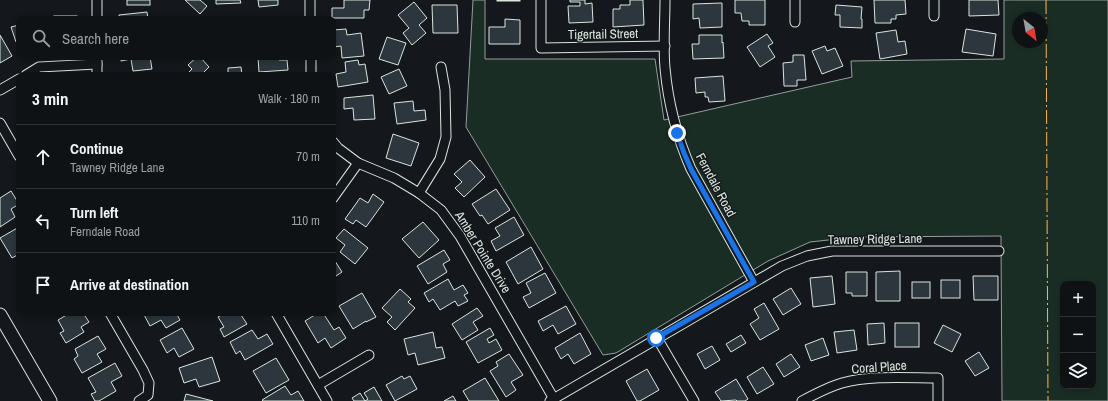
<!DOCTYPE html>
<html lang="en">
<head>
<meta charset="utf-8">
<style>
  :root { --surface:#0f1215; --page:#181b1e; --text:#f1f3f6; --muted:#9b9ea0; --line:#2f3234 }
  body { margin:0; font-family:"Archivo Narrow",sans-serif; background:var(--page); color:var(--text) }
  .controls { position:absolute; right:12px; bottom:12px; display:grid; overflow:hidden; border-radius:8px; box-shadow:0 2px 6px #0003 }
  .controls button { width:36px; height:36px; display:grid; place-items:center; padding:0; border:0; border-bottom:1px solid var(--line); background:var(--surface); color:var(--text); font:20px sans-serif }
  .compass { position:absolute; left:1012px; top:12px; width:36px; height:36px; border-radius:50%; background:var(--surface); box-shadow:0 2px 6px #0003; rotate:149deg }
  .stop { position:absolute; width:12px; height:12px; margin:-9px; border:3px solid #1a73e8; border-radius:50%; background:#fff }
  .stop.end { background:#1a73e8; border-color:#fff; box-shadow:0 1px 4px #0008 }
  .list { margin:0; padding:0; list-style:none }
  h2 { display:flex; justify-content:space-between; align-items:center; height:52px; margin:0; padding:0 16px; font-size:17px }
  h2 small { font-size:13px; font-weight:400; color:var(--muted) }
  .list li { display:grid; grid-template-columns:26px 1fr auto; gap:12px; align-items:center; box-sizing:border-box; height:64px; padding:0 16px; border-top:1px solid var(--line) }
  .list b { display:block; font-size:15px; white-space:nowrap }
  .list p { margin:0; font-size:13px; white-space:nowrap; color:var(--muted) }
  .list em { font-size:13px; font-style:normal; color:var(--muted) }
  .icon { flex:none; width:22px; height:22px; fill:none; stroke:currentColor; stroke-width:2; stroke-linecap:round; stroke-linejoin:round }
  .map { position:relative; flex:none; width:1108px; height:401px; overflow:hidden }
  .search { position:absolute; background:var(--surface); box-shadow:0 2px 6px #0003; left:16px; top:16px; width:320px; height:44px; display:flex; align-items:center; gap:10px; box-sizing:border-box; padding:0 14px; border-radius:8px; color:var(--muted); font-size:15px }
  .panel { position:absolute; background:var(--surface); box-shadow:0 2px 6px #0003; left:16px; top:72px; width:320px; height:244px; border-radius:8px }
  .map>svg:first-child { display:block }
  .green { fill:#1a2d24; stroke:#939e99; fill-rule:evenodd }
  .building { fill:#2c363c; stroke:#d8e6dc }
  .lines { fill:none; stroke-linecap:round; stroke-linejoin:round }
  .minor-casing { stroke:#d8e6dc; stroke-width:11 }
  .secondary-casing { stroke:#d8e6dc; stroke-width:15 }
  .minor { stroke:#14181c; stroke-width:9 }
  .secondary { stroke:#14181c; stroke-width:13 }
  .power { stroke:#ffb74d; stroke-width:1; stroke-dasharray:14 3 2 3; stroke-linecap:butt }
  .route { stroke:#1a73e8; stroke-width:5 }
  .labels { text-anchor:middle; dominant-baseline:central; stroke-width:3; stroke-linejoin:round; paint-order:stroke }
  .street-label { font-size:13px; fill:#d8e6dc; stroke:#14181c }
</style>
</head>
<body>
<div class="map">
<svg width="1108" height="401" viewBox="0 0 1108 401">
  <rect width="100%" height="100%" fill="#14181c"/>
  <path class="green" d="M473 0H485V59H655L664 120 852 77 851 61 1004 59V0H1108V401H1002L1001 236 856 237 810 242 768 261 616 353 603 355 466 127ZM1018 18H1042V42H1018ZM1063 284H1093V386H1063Z"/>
  <g class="building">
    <rect x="127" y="0" width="23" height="5"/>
    <polygon points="185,0 200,0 207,6 200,14"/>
    <polygon points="216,0 240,0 241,3 216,4"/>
    <polygon points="258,0 278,0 278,5 259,7"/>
    <polygon points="344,0 370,0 369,10 364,10 364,18 332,18 332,8 344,8"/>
    <rect x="497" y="0" width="23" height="1"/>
    <polygon points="570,0 585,0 585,4 592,3 593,22 569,23 568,6 580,6 580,2 570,2"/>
    <polygon points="630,0 643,0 644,25 613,27 613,9 620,9 620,5 630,5"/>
    <polygon points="735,0 765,0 765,25 749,25 749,21 742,21 741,13 735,13"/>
    <polygon points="874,0 905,0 906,14 896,15 896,19 891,19 891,23 875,23"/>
    <polygon points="969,0 998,0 999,15 969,16"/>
    <polygon points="414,2 427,18 419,25 426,33 412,45 403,33 409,28 398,15"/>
    <polygon points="722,3 722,27 700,28 699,18 693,19 693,4"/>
    <polygon points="432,5 457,5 458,33 433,33"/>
    <polygon points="836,5 862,7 861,19 862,19 862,28 840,27 840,15 835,15"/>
    <polygon points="147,12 148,19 119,19 119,15"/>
    <rect x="54" y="16" width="23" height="3"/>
    <polygon points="505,19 520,20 520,44 489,44 489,27 505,27"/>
    <polygon points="19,25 19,41 16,42 11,27"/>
    <polygon points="346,29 347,35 361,33 364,56 342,58 341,46 334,47 333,30"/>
    <polygon points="966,29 996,34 993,56 962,52"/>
    <polygon points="896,30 898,42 905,41 907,54 880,59 876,33"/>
    <polygon points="767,34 773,43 768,46 775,57 760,67 747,47"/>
    <polygon points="0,35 12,56 0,63"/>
    <polygon points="699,35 722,35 722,43 723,42 724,58 693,59 692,44 699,44"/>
    <polygon points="387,37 406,43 398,65 379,59"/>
    <polygon points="825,46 827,51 835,48 843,66 822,74 812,51"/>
    <polygon points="793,55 804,55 806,80 797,80 797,86 784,86 783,63 793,62"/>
    <polygon points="121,57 150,57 152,69 133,71 131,59 121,61"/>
    <polygon points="197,57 200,57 209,67 201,75 186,75 192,69 188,65"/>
    <polygon points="258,57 278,57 279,60 287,60 288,70 259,72"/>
    <polygon points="358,60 359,65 365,64 368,82 338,87 336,74 346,72 345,62"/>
    <polygon points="241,67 242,75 228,75 228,68"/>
    <polygon points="399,69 407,86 389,94 381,77"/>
    <polygon points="723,76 725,101 709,102 708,97 705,97 705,92 696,93 695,78"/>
    <polygon points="373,95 375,119 354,120 353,108 344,109 344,98"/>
    <polygon points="413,101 414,111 425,110 426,120 397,124 394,103"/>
    <polygon points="393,134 419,143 411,166 386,158"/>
    <polygon points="470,160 485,177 464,197 455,188 462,182 454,174"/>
    <polygon points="496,189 510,210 488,224 482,215 480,216 472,204"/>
    <polygon points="11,191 19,204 11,209 15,217 0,227 0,198"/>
    <polygon points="373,194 384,202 366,227 356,220 353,224 345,219 360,198 368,203"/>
    <polygon points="514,217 524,235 496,251 491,241 500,236 495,228"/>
    <polygon points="423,222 439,240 419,258 402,239"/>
    <polygon points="19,227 19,254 12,258 0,238"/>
    <polygon points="344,229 368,248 355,264 340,252 345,245 336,238"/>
    <polygon points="531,247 543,269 518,284 506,262"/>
    <polygon points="444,250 450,260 443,264 447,272 428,284 417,266"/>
    <polygon points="333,258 342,272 333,278"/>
    <polygon points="900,271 900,301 876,301 876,272"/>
    <polygon points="846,272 867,272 867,296 852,296 852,293 846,293"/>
    <polygon points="545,273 556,293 529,308 523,297 531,293 526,283"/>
    <polygon points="832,276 835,304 813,307 810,278"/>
    <polygon points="973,276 998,276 998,300 974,300"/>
    <polygon points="448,279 454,290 463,285 468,293 464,295 468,301 458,306 455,301 440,310 433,299 429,302 424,293"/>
    <rect x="941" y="280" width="19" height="18"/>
    <rect x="912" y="282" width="18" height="16"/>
    <polygon points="791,288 801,304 783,315 773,299"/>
    <polygon points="400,289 411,299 408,302 415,308 395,330 387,322 392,317 382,308"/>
    <polygon points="362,293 376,317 366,322 366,321 353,329 339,306"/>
    <polygon points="764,303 779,329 760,340 750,324 759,318 754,309"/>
    <polygon points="566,306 576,324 558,334 553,325 543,331 538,321"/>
    <polygon points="477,308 483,316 473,322 478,330 462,340 452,324"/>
    <polygon points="70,313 83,313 89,322 81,327 84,332 66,343 60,333 64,331 58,320"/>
    <polygon points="143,313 176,313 180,320 166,328 161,320 150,326"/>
    <polygon points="225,313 245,313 241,315 247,324 224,337 220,329 224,327 218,317"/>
    <polygon points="318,313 323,313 334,330 339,327 346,338 331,348 325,338 318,343 305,321"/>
    <polygon points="884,323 885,343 868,345 867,324"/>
    <rect x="895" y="323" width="24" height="24"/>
    <polygon points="943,325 961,334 952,352 934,343"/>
    <polygon points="182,328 194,349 179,357 174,348 167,353 160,340"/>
    <polygon points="490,328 494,335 487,339 489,343 496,339 502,350 478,363 466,342"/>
    <polygon points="252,330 258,339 267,334 273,344 245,360 240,351 236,354 230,342"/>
    <polygon points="854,330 857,350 837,353 834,332"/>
    <polygon points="433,332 436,348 442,347 445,358 418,365 415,353 408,355 404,339"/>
    <polygon points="580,333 591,354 574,364 568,354 561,359 555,348"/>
    <polygon points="741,335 746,343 731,352 726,344"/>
    <polygon points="98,336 106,349 97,354 102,362 82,373 74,359 78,356 75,349"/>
    <polygon points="823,338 829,355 811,361 805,345"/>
    <polygon points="712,346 720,360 705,369 697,354"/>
    <polygon points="979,352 989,368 975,376 965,361"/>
    <polygon points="509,354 523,375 511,382 516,390 506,397 490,371 498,366 496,362"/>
    <polygon points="791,354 800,367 784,377 776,364"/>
    <polygon points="212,357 220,381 199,387 196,379 184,383 179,368"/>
    <polygon points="276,358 289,380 266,393 253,371"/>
    <polygon points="115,363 122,376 111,382 116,391 99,401 95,401 91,394 96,392 88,378"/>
    <polygon points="763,367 774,384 757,394 747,377"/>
    <polygon points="647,369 659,390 640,401 637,401 626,381"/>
    <polygon points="402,376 404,379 410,376 417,389 395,401 386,385"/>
    <polygon points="485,378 499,401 469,401 463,391"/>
    <polygon points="736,379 748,399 745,401 737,401 736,400 721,401 715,392"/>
    <polygon points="285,386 291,395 298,391 304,401 263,401 262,400"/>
    <polygon points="374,387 382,401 365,401 368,399 364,393"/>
    <polygon points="360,393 365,401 354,401 352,398"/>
    <polygon points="186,394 213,401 184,401"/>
    <polygon points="453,396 456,401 444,401"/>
  </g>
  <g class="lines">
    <defs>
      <g id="minor">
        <polyline points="97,0 97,19"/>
        <polyline points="310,0 310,19"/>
        <polyline points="541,0 541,48 665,46"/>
        <path d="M665 0C665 22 663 46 665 68 668 102 677 137 691 169L754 282"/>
        <polyline points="795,0 795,22"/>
        <polyline points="934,0 934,16"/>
        <polyline points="97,57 97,75"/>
        <polyline points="311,57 311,75"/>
        <polyline points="26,75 39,67 97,64"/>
        <polyline points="0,90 19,79"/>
        <polyline points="0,123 19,156"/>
        <polyline points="333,142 338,148 358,163 394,178 419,193 441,210 460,236 554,399"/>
        <polyline points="419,193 440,159 446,137 445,90 441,67"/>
        <polyline points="333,198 358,163"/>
        <polyline points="110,313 143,370 149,383 148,395 139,401"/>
        <polyline points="276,313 327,401"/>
        <polyline points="657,338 694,401"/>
        <polyline points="318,385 369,355"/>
        <polyline points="550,401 782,266 807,256 832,251 999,251"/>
        <path d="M802 401C815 394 828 387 842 383 870 375 909 378 938 378V401"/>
      </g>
      <polyline id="secondary" points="0,315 50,401"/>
    </defs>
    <use href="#minor" class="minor-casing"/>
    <use href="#secondary" class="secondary-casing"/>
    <use href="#minor" class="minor"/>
    <use href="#secondary" class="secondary"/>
    <polyline class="power" points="1046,0 1048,401"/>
  </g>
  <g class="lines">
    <polyline class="route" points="656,338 754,282 691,169 684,153 677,133"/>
  </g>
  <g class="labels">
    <g class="street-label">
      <text transform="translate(603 34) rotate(-1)">Tigertail Street</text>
      <text transform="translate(716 185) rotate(62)">Ferndale Road</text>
      <text transform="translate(875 239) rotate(-1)">Tawney Ridge Lane</text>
      <text transform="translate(483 252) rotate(58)">Amber Pointe Drive</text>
      <text transform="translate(879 367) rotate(-4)">Coral Place</text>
    </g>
  </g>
</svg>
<div class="controls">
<button>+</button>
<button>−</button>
<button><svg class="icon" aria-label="layers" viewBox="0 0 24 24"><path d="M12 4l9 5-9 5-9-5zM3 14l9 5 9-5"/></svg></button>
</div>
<svg class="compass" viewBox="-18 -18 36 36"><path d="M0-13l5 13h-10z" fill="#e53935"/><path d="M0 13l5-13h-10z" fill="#9b9ea0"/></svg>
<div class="stop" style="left:656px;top:338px"></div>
<div class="stop end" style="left:677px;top:133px"></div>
<div class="search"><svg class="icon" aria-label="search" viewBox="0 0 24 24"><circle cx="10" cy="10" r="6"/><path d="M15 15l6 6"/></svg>Search here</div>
<section class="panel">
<h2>3 min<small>Walk · 180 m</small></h2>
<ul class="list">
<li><svg class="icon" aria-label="ahead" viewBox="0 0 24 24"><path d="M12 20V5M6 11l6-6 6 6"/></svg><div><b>Continue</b><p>Tawney Ridge Lane</p></div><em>70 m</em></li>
<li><svg class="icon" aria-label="left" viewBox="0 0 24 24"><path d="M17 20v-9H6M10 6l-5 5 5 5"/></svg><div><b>Turn left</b><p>Ferndale Road</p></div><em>110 m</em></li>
<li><svg class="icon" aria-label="arrive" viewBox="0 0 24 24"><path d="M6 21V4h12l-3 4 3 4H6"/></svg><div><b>Arrive at destination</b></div></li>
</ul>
</section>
</div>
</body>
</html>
